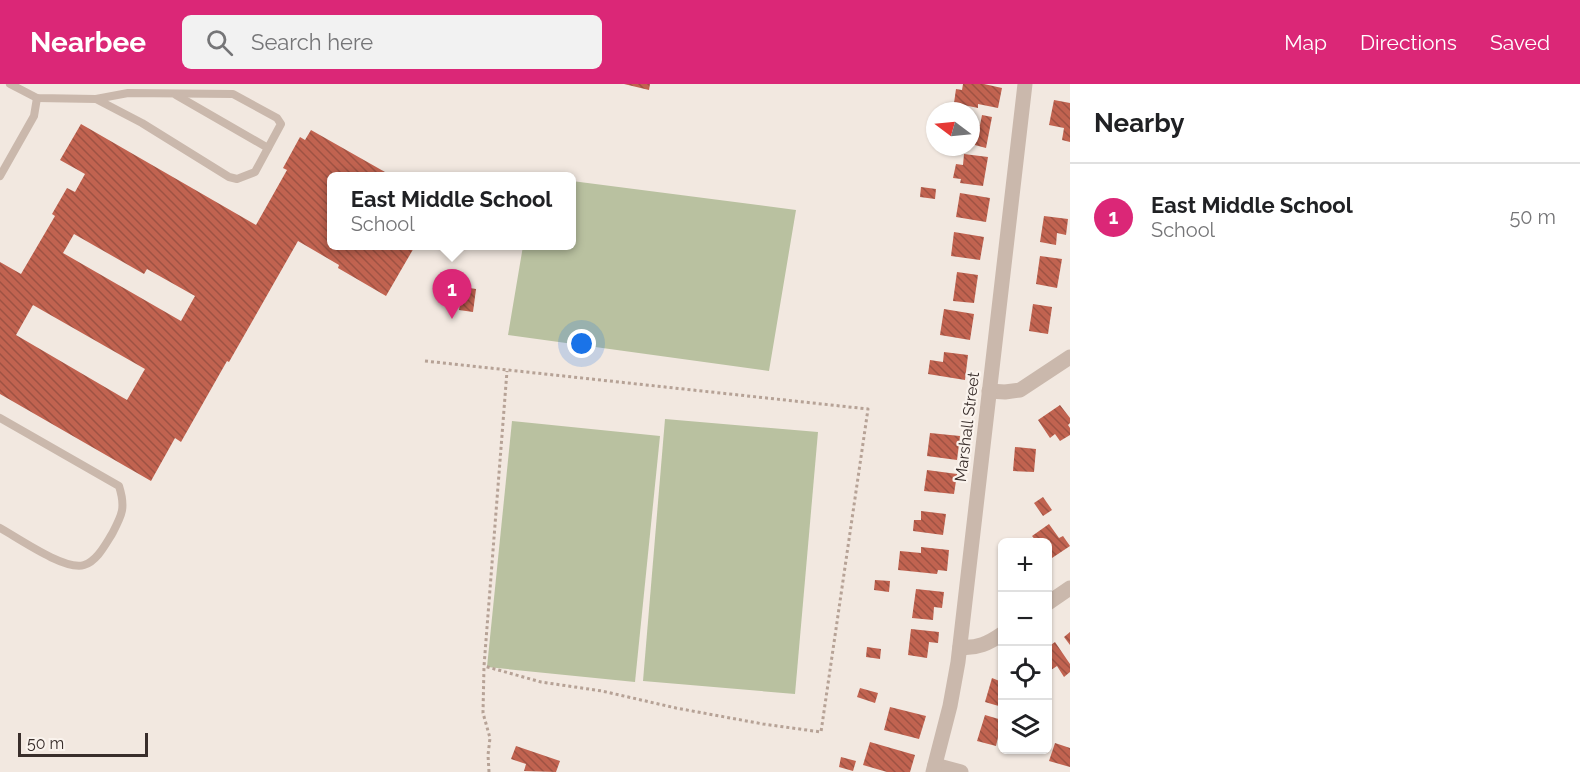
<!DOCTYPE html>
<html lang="en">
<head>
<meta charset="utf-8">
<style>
  :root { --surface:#fff; --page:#f2f2f2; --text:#202124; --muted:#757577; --line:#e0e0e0; --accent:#db2777 }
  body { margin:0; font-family:Raleway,sans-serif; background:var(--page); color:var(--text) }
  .controls { position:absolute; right:18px; bottom:18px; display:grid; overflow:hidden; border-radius:9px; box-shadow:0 2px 4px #0004 }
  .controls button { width:54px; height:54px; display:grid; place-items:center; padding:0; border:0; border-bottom:2px solid var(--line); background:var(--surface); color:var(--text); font:30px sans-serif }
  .compass { position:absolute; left:926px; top:18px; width:54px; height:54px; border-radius:50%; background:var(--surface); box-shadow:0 2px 4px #0004; rotate:286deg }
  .scale { position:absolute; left:18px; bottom:15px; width:130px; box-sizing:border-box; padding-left:6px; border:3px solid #392e2b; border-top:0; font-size:16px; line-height:21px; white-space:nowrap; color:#392e2b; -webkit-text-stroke:4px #faf3ed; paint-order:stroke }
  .you { position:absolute; left:582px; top:260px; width:21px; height:21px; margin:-15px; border:4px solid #fff; border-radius:50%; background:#1a73e8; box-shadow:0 0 0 9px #1a73e833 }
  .badge { display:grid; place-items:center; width:39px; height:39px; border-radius:50%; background:var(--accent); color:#fff; font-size:20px; font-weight:700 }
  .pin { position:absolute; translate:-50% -50px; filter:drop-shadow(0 2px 3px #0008) }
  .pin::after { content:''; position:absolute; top:32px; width:21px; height:18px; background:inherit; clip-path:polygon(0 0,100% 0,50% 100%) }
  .popup { position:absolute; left:327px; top:88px; width:249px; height:78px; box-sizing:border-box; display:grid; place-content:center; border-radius:9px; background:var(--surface); filter:drop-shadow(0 2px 4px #0005); font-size:20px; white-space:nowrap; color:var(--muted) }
  .popup b { font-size:22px; color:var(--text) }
  .popup::after { content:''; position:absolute; left:50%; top:100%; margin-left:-12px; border:12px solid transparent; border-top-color:var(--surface) }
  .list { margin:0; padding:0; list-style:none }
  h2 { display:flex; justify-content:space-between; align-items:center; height:78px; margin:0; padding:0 24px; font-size:26px }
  h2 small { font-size:20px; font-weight:400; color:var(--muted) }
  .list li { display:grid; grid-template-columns:39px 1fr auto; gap:18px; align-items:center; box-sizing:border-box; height:108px; padding:0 24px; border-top:2px solid var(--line) }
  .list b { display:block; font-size:22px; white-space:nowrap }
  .list p { margin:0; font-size:20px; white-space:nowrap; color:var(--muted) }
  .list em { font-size:20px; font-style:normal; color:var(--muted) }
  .icon { flex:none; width:33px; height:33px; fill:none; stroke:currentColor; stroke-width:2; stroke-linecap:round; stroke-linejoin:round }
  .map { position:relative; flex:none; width:1070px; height:688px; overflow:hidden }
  header { display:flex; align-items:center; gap:36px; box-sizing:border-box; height:84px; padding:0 30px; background:var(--accent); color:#fff }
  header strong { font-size:28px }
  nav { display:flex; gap:33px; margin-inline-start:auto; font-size:21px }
  .search { width:420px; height:54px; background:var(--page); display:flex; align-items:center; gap:15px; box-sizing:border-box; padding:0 21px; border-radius:9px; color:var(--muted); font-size:22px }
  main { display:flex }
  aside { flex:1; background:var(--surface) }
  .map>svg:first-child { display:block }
  .pitch { fill:#b9c1a0 }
  .building { fill:url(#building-back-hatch); fill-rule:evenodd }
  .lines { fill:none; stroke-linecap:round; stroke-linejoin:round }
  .path { stroke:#b6a296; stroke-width:3; stroke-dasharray:3 3; stroke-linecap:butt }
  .lane { stroke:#cab8ac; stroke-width:8 }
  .street { stroke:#cab8ac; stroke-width:15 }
  .labels { text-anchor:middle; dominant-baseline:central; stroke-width:4.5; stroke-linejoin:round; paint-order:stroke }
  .street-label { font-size:16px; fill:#392e2b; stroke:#faf3ed }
</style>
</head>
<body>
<header>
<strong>Nearbee</strong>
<div class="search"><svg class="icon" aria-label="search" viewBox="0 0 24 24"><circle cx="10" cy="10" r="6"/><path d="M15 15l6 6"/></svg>Search here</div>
<nav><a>Map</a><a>Directions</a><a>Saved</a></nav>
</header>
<main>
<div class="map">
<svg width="1070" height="688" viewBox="0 0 1070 688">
  <defs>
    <pattern id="building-back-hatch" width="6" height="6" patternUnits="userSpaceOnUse" patternTransform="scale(1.5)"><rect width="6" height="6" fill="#c16350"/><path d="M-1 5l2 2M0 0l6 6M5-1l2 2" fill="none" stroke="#9e5243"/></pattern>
  </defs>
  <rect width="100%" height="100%" fill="#f2e8e0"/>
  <g class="pitch">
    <polygon points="572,97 796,126 769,287 508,251 523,162 572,162"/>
    <polygon points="665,335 818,348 795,610 643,597"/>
    <polygon points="512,337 660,352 635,598 487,583"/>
  </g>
  <g class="building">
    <polygon points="624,0 650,0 649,6"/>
    <polygon points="963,0 984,0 1002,4 998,24 978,20 978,24 954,19 956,5 962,6"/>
    <polygon points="1054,16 1070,19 1070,58 1062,56 1064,44 1049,41"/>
    <polygon points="982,31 992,33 986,64 971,60 971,39 980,41"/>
    <path d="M81 40 256 141 287 86 283 84 300 53 305 56 311 46 392 92H332V162H415L386 212 338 184 339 181 298 157 229 278 227 277 181 358 175 354 151 397 0 310V178L21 190 55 132 52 130 67 104 75 108 85 90 60 76ZM74 150 144 190 147 185 195 212 181 237 63 169ZM33 221 145 285 127 316 16 251Z"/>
    <polygon points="932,46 935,46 935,56 930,55"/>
    <polygon points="964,70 988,73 983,102 960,99 961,95 953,94 956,80 963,81"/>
    <polygon points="921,103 936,105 935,115 920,113"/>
    <polygon points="960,109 990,114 986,138 956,133"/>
    <polygon points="1044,132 1068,135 1066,151 1057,149 1056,161 1040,158"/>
    <polygon points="954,148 984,153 980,176 951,172"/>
    <polygon points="1040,172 1062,175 1057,204 1036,200"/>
    <polygon points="957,188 978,191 974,219 953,217"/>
    <polygon points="463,203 476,205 473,228 459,226"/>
    <polygon points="1033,220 1052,223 1048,250 1029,247"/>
    <polygon points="944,225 974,230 970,256 940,251"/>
    <polygon points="944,268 968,271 965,296 928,290 930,276 943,278"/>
    <polygon points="1060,321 1070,334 1070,339 1068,341 1070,344 1070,351 1060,357 1055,350 1050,354 1038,336"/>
    <polygon points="930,349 960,352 957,376 927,372"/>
    <polygon points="1015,363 1036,365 1034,388 1013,387"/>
    <polygon points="927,386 957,390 954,410 924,407"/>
    <polygon points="1043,413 1052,426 1043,432 1034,419"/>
    <polygon points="921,427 946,430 943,451 913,447 914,436 921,436"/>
    <polygon points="1049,440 1059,454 1063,452 1070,462 1049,476 1048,473 1048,458 1037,458 1032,452"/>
    <polygon points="921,463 949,466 947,487 938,486 937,490 898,486 900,467 921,469"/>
    <polygon points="875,496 890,497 889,508 874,506"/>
    <polygon points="916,505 944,508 942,524 934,523 933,536 912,534"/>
    <polygon points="911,545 939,548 938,559 929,558 927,574 908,571"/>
    <polygon points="1070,548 1070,561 1064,553"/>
    <polygon points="1055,558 1070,580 1070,588 1064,593 1057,582 1048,588 1048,563"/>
    <polygon points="867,563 881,565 880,575 866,573"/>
    <polygon points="992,594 1002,598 1002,623 985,618"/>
    <polygon points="860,604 878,609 875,619 857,613"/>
    <polygon points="890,623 926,632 919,655 884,646"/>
    <polygon points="985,631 1002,636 996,662 977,657"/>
    <polygon points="870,658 915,671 910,688 887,688 863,681"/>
    <polygon points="1055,659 1070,664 1070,683 1049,677"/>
    <polygon points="516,662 560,677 556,688 524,687 526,680 511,675"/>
    <polygon points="841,673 856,677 853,687 839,683"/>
  </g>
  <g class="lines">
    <g class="path">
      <polyline points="425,277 868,325 821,648 763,640 676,624 602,607 541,598 484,582"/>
      <polyline points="489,688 488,671 490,654 483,629 484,582 507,287"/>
    </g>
    <g class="lane">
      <polyline points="10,0 37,14 96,15 142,39 229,93 237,95 255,88 281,40 277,34 233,10 128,9 96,15"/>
      <polyline points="176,11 268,64"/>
      <polyline points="0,92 34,32 37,14"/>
      <path d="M0 334 119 402C126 424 122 431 112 450 105 461 97 477 84 481 65 487 18 454 0 444"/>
    </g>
    <g class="street">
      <polyline points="989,307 1005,308 1020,306 1070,273"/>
      <polyline points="1048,519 1070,504"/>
      <path d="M960 563C977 565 989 559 1002 550"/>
      <polyline points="935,681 961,688"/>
      <polyline points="933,688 950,622 958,578 1025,0"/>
    </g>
  </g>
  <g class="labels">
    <g class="street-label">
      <text transform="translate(967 343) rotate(-83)">Marshall Street</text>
    </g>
  </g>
</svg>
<div class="controls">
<button>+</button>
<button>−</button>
<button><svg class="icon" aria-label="locate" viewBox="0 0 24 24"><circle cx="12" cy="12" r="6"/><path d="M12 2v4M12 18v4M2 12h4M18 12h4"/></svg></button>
<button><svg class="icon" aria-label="layers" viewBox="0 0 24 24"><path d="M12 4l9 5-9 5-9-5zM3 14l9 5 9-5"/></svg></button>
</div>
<svg class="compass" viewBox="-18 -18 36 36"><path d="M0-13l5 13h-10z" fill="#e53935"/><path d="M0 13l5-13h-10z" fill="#757577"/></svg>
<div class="scale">50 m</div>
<div class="you"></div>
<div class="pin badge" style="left:452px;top:235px">1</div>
<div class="popup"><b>East Middle School</b>School</div>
</div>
<aside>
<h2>Nearby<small></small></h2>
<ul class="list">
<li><span class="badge">1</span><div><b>East Middle School</b><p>School</p></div><em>50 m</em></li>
</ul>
</aside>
</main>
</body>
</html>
